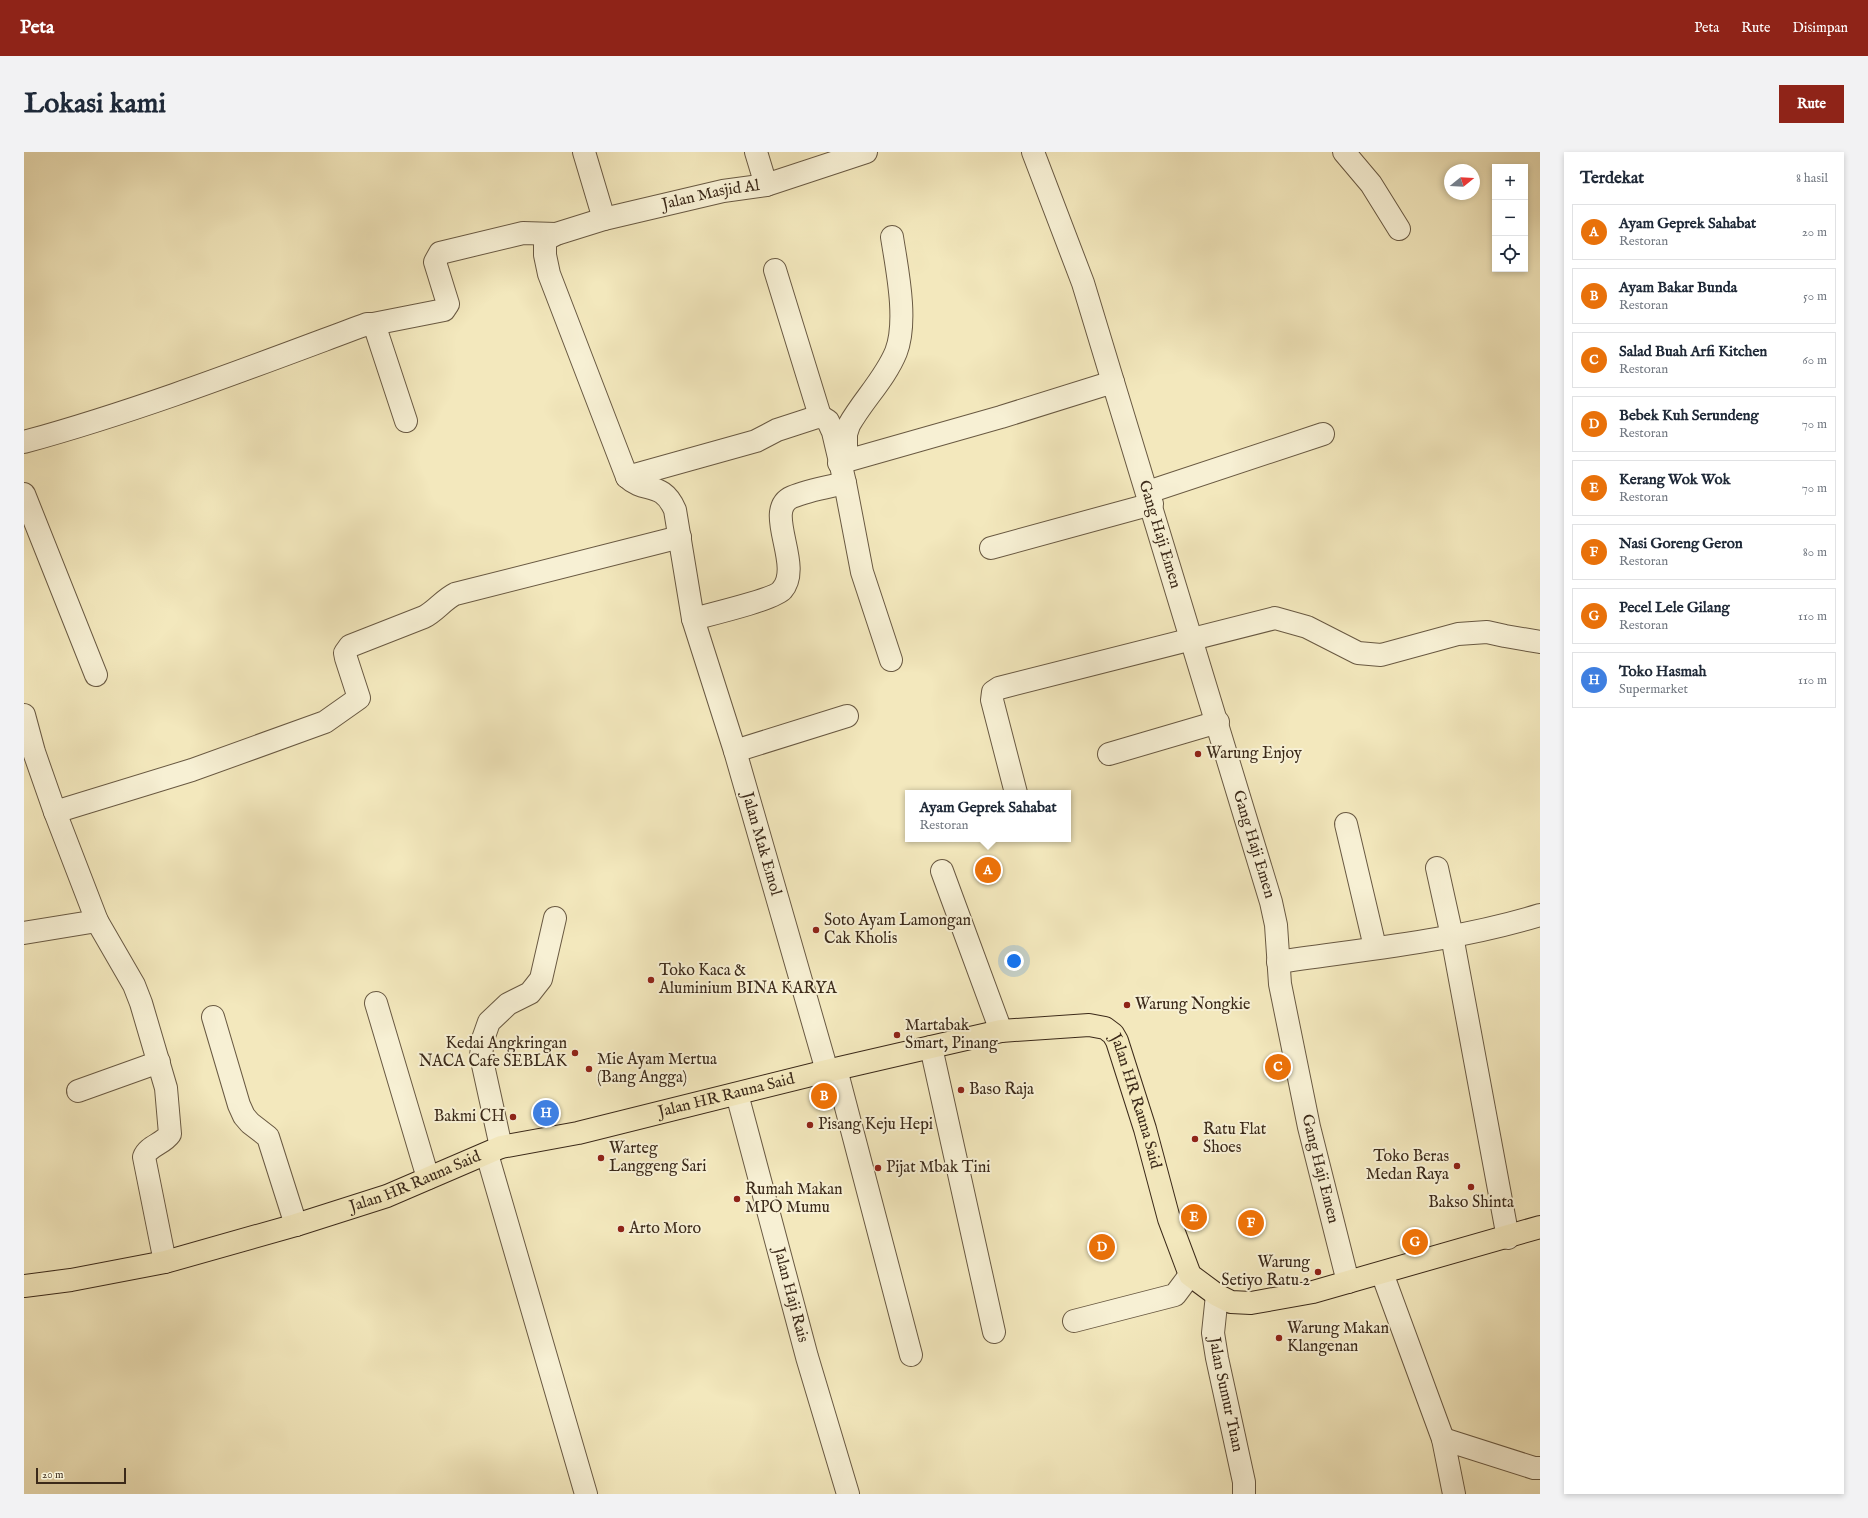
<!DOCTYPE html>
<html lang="id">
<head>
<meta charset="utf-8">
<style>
  :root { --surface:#fff; --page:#f2f2f3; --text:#1f2937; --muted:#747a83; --line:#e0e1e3; --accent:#8f2418 }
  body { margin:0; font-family:"IM FELL English",serif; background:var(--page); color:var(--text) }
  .controls { position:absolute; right:12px; top:12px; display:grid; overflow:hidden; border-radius:0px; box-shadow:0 2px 6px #0003 }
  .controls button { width:36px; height:36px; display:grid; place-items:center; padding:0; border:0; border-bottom:1px solid var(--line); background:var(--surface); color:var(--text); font:20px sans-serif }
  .compass { position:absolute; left:1420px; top:12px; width:36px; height:36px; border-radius:50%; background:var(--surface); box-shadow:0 2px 6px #0003; rotate:72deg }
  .scale { position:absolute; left:12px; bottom:10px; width:90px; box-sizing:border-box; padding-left:4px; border:2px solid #3b2919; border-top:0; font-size:11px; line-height:14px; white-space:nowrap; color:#3b2919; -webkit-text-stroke:3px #f7f0d4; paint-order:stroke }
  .you { position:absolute; left:990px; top:809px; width:14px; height:14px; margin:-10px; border:3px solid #fff; border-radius:50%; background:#1a73e8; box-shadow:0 0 0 6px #1a73e833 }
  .badge { display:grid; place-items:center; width:26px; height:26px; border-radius:50%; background:var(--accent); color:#fff; font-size:13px; font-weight:700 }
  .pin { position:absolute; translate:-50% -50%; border:2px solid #fff; box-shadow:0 1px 4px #0006 }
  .popup { position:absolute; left:881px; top:638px; width:166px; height:52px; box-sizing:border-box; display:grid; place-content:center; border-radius:0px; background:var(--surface); filter:drop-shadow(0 1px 3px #0005); font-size:13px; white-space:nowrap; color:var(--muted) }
  .popup b { font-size:15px; color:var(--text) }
  .popup::after { content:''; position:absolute; left:50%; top:100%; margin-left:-8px; border:8px solid transparent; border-top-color:var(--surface) }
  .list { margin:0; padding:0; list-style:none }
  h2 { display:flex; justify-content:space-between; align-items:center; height:52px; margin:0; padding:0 16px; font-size:17px }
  h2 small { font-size:13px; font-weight:400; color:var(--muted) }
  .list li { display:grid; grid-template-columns:26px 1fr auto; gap:12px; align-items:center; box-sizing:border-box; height:56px; margin:0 8px 8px; padding:0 8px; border:1px solid var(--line); border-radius:0px }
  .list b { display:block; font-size:15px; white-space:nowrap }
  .list p { margin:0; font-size:13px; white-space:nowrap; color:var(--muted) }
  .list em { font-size:13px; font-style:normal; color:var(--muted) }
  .icon { flex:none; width:22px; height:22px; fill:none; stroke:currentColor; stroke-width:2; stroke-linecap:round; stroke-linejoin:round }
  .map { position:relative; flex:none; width:1516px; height:1342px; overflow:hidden; border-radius:0px }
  header { display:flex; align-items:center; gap:24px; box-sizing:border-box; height:56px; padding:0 20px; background:var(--accent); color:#fff }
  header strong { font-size:19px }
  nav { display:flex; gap:22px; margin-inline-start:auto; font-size:14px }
  .intro { display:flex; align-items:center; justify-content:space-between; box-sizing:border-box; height:96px; padding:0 24px }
  h1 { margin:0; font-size:28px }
  .button { padding:10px 18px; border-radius:0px; background:var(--accent); color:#fff; font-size:14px; font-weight:700 }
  main { display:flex; gap:24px; padding:0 24px }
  aside { flex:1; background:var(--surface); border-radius:0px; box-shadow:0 2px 6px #0003 }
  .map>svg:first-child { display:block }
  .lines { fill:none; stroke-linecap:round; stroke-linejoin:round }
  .minor-casing { stroke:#695942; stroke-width:24 }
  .major-casing { stroke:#3b2919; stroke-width:24 }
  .minor { stroke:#f7f0d4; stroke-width:22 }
  .major { stroke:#f3e8bd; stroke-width:22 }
  .poi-dot { fill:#8f2418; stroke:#f7f0d4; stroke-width:1.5 }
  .labels { text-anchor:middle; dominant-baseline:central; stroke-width:4; stroke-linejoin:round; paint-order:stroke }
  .street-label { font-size:16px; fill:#3b2919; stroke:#f7f0d4 }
  .poi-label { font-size:16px; fill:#3b2919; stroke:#f7f0d4; text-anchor:start }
</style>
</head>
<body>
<header>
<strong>Peta</strong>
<nav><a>Peta</a><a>Rute</a><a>Disimpan</a></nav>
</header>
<div class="intro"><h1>Lokasi kami</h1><a class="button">Rute</a></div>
<main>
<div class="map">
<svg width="1516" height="1342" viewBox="0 0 1516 1342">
  <rect width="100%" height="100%" fill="#f3e8bd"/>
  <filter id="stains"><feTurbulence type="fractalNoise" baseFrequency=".005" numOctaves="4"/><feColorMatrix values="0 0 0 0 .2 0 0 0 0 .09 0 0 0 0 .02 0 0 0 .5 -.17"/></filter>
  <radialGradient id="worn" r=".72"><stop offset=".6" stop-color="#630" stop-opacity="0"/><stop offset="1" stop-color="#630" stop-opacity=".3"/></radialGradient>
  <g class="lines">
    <defs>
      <g id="minor">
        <polyline points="560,0 580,67"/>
        <polyline points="732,0 742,33"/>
        <polyline points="1009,0 1059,131 1089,230"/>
        <polyline points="1320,0 1347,32 1375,77"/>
        <polyline points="751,118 796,264"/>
        <polyline points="349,172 420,158 424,152 411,110 416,101 499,81 532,82"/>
        <path d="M0 290C117 258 230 214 343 172H349L351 175 382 269"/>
        <path d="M822 306V282L825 273C839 248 861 227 872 200 884 169 873 117 868 85"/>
        <path id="s1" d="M815 311 977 265 1089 230 1247 750 1252 773 1256 832 1285 975 1324 1130"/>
        <polyline points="603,325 732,289 753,278 796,264 804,269 809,280 821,331 838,420 867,508"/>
        <polyline points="1124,340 1299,282"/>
        <polyline points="0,342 72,523"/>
        <polyline points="967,396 1128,352"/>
        <path d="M669 467C684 463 751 447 758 438 780 413 738 358 768 345 784 338 804 335 821 331"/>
        <path d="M0 563 10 600 31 660 73 769 110 833 117 851 142 936 146 982C139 992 124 994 120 1005L141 1110"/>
        <polyline points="711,599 823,564"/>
        <polyline points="1085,602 1194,570"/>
        <polyline points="992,641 968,548 969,540 975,536 1251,466 1283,475 1334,501 1357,503 1434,482 1463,480 1481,484 1516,490"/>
        <path d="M31 660 168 618 301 570 335 546 322 506 321 501 326 494 400 465C412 459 419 448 431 442L656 385"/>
        <polyline points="1322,672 1351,795"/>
        <polyline points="1413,716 1428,784 1484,1086"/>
        <polyline points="918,719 977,879"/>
        <polyline points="0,781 73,769"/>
        <path d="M1254 810C1342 797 1431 789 1516 763"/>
        <polyline points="352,851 404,1026"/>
        <polyline points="189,865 215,953 220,964 226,971 244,985 272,1073"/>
        <polyline points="907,895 970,1180"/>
        <polyline points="812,917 887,1203"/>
        <path id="s2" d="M803 919 711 599 669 467 651 358C638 328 621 342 603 325L525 122 521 103V93L523 87 532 82 580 67 699 39 742 33 842 0"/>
        <polyline points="54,939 135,910"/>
        <path id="s3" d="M713 942 783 1205 824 1342"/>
        <polyline points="477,995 457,904 459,887 465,870 484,852 506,841 517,827 531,766"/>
        <polyline points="463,1002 562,1342"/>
        <polyline points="1358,1121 1419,1287 1430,1342"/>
        <path id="s4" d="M1193 1143 1189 1181 1193 1206 1220 1330V1342"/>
        <polyline points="1050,1169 1151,1143 1166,1123"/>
        <polyline points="1419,1287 1510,1316 1516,1316"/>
      </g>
      <g id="major">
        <path id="s5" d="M0 1134 47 1128 141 1110 272 1073 363 1044 477 995 554 981 803 919 907 895 977 879 1065 873 1081 876 1089 882 1093 889 1121 977 1145 1067 1166 1123 1193 1143 1207 1150 1227 1151 1289 1140 1516 1075"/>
      </g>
    </defs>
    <use href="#minor" class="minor-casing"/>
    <use href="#major" class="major-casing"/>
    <use href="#minor" class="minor"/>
    <use href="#major" class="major"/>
  </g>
  <g class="poi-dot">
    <circle cx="1174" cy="602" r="4"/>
    <circle cx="792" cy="778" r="4"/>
    <circle cx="627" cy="828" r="4"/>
    <circle cx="1103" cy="853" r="4"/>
    <circle cx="873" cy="883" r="4"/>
    <circle cx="551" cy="901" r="4"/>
    <circle cx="565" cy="917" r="4"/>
    <circle cx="937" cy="938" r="4"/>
    <circle cx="489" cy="965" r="4"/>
    <circle cx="786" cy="973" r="4"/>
    <circle cx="1171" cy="987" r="4"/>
    <circle cx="577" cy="1006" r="4"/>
    <circle cx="1433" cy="1014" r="4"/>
    <circle cx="854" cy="1016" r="4"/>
    <circle cx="1447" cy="1035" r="4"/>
    <circle cx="713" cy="1047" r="4"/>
    <circle cx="597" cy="1077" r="4"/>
    <circle cx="1294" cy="1120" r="4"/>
    <circle cx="1255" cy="1186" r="4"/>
  </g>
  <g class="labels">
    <g class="street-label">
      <text stroke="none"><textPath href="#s2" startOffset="1066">Jalan Masjid Al</textPath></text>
      <text stroke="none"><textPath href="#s1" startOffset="445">Gang Haji Emen</textPath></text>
      <text transform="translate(737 692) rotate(74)">Jalan Mak Emol</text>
      <text stroke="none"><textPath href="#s1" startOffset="769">Gang Haji Emen</textPath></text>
      <text stroke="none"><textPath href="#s5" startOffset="730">Jalan HR Rauna Said</textPath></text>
      <text stroke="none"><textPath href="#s5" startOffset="1198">Jalan HR Rauna Said</textPath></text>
      <text stroke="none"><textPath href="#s1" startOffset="1101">Gang Haji Emen</textPath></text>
      <text stroke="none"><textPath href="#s5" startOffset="406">Jalan HR Rauna Said</textPath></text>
      <text stroke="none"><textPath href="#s3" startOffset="208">Jalan Haji Rais</textPath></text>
      <text stroke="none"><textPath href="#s4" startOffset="101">Jalan Sumur Tuan</textPath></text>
    </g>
    <g class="poi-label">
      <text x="1182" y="602">Warung Enjoy</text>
      <text x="800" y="769">Soto Ayam Lamongan<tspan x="800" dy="18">Cak Kholis</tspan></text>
      <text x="635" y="819">Toko Kaca &amp;<tspan x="635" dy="18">Aluminium BINA KARYA</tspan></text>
      <text x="1111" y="853">Warung Nongkie</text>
      <text x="881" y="874">Martabak<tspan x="881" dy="18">Smart, Pinang</tspan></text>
      <text x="543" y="892" text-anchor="end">Kedai Angkringan<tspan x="543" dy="18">NACA Cafe SEBLAK</tspan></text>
      <text x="573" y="908">Mie Ayam Mertua<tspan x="573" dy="18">(Bang Angga)</tspan></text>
      <text x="945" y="938">Baso Raja</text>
      <text x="481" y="965" text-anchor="end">Bakmi CH</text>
      <text x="794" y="973">Pisang Keju Hepi</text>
      <text x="1179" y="978">Ratu Flat<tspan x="1179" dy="18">Shoes</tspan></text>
      <text x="585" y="997">Warteg<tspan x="585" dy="18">Langgeng Sari</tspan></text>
      <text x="1425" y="1005" text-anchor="end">Toko Beras<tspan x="1425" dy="18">Medan Raya</tspan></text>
      <text x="862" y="1016">Pijat Mbak Tini</text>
      <text x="721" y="1038">Rumah Makan<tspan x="721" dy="18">MPO Mumu</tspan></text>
      <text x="1447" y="1051" text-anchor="middle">Bakso Shinta</text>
      <text x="605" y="1077">Arto Moro</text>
      <text x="1286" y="1111" text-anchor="end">Warung<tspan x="1286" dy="18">Setiyo Ratu 2</tspan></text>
      <text x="1263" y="1177">Warung Makan<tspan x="1263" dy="18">Klangenan</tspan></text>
    </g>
  </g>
  <rect width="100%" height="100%" filter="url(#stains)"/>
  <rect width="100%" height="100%" fill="url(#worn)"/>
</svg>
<div class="controls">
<button>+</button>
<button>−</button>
<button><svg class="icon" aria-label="locate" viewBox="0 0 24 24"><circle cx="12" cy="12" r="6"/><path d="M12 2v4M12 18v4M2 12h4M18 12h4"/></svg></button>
</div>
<svg class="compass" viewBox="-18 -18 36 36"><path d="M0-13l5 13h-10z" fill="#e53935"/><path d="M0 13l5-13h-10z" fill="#747a83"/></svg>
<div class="scale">20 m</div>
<div class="you"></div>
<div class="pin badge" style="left:964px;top:718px;background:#e8710a">A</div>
<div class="popup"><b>Ayam Geprek Sahabat</b>Restoran</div>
<div class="pin badge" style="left:800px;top:944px;background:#e8710a">B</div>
<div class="pin badge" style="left:1254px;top:915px;background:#e8710a">C</div>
<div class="pin badge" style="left:1078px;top:1095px;background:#e8710a">D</div>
<div class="pin badge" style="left:1170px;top:1065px;background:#e8710a">E</div>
<div class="pin badge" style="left:1227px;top:1071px;background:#e8710a">F</div>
<div class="pin badge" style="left:1391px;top:1090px;background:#e8710a">G</div>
<div class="pin badge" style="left:522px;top:961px;background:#3f7fe0">H</div>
</div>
<aside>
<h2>Terdekat<small>8 hasil</small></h2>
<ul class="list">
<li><span class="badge" style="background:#e8710a">A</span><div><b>Ayam Geprek Sahabat</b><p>Restoran</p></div><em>20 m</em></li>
<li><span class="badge" style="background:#e8710a">B</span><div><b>Ayam Bakar Bunda</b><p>Restoran</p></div><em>50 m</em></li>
<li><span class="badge" style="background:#e8710a">C</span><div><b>Salad Buah Arfi Kitchen</b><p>Restoran</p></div><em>60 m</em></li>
<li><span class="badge" style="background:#e8710a">D</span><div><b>Bebek Kuh Serundeng</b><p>Restoran</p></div><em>70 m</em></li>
<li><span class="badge" style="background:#e8710a">E</span><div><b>Kerang Wok Wok</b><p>Restoran</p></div><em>70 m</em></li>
<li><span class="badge" style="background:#e8710a">F</span><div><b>Nasi Goreng Geron</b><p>Restoran</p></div><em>80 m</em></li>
<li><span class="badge" style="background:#e8710a">G</span><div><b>Pecel Lele Gilang</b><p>Restoran</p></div><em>110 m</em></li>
<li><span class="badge" style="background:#3f7fe0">H</span><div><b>Toko Hasmah</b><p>Supermarket</p></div><em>110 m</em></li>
</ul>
</aside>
</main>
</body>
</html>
